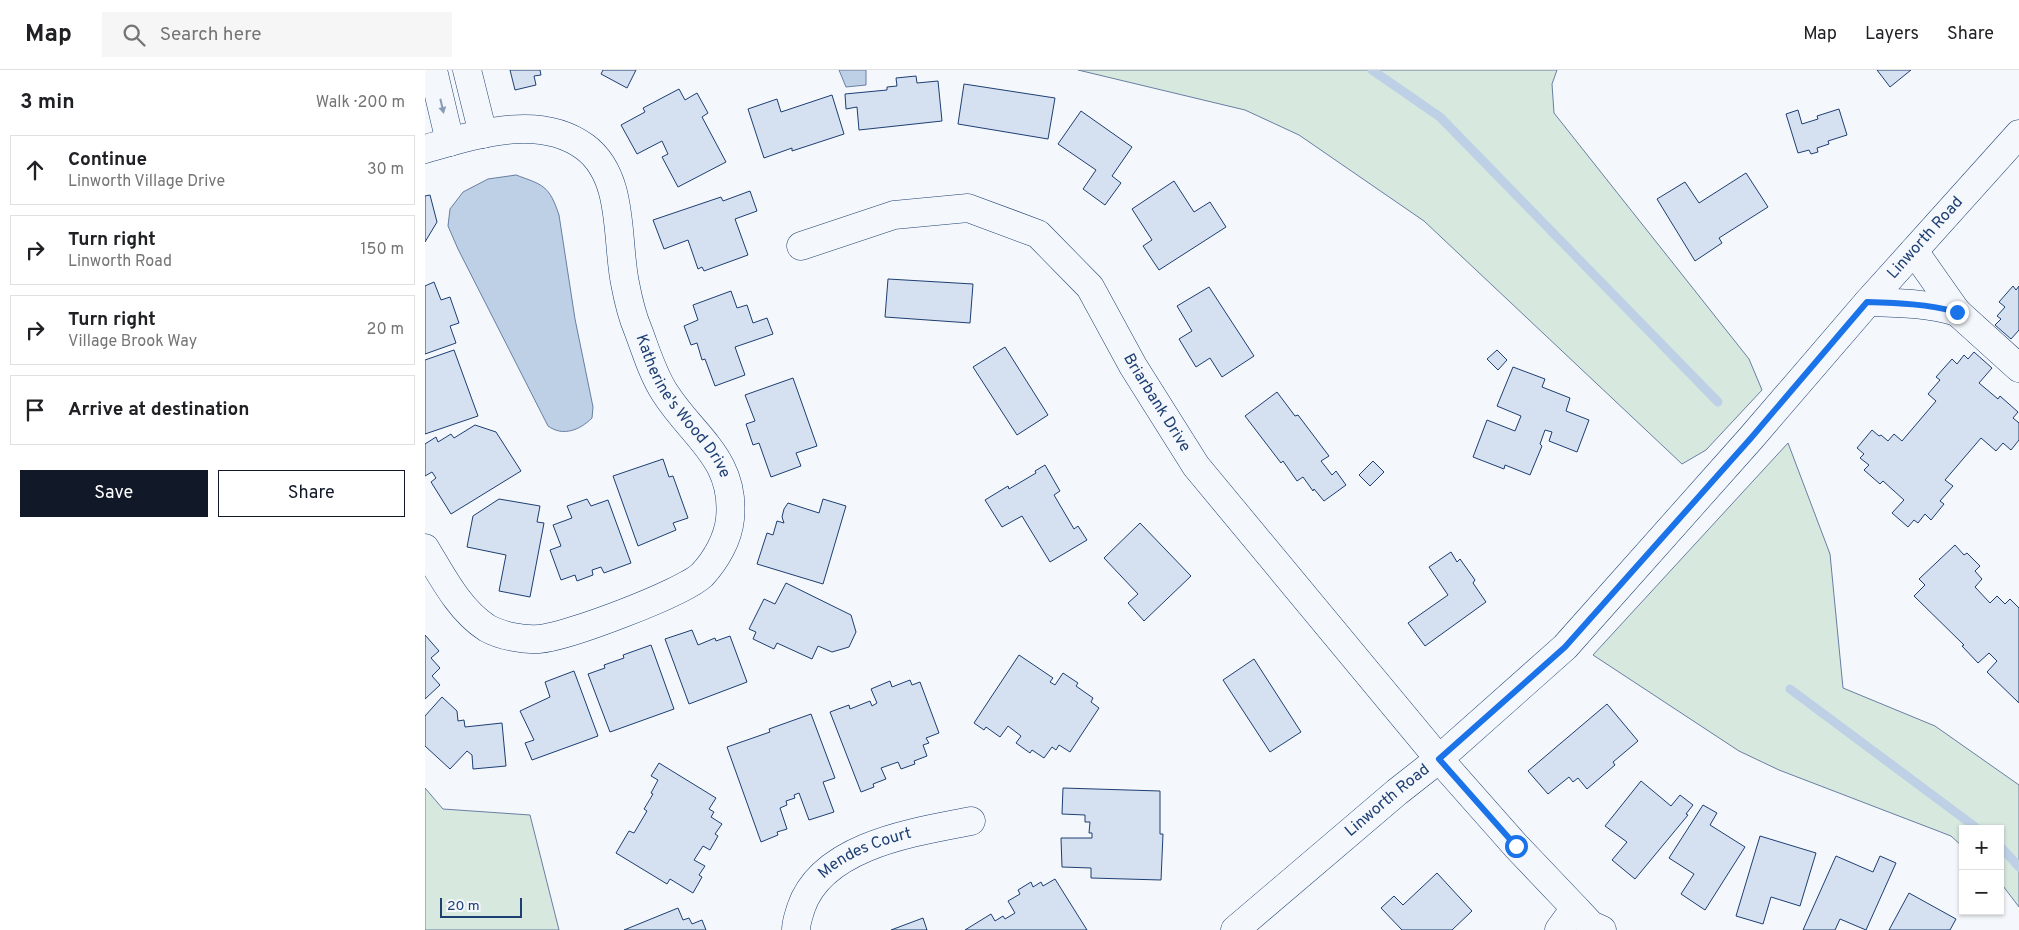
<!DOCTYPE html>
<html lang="en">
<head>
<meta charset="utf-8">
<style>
  :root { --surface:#fff; --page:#f6f6f6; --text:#202124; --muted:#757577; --line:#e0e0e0; --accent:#111827 }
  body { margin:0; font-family:Overpass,sans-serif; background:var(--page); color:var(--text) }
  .controls { position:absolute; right:15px; bottom:15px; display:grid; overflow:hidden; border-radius:0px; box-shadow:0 1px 4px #0004 }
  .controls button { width:45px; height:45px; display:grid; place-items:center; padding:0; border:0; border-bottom:1px solid var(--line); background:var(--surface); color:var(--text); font:25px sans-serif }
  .scale { position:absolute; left:15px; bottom:12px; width:82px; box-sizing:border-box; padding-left:5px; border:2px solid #1d3f73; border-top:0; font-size:14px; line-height:18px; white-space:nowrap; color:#1d3f73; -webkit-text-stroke:4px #f4f7fb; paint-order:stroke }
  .stop { position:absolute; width:15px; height:15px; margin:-11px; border:4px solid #1a73e8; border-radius:50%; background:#fff }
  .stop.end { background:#1a73e8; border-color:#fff; box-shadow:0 1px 5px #0008 }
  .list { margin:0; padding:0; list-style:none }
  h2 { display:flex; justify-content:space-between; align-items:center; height:65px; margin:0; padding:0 20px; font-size:21px }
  h2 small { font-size:16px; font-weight:400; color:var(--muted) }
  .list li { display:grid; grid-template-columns:32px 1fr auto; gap:15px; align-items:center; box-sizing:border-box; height:70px; margin:0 10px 10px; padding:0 10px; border:1px solid var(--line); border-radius:0px }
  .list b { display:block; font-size:19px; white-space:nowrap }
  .list p { margin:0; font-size:16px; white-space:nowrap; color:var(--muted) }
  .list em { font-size:16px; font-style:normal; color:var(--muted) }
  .actions { display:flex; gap:10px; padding:15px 20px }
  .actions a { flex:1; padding:11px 0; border:1px solid var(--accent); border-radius:0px; text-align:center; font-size:18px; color:var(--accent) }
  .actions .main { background:var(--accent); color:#fff }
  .icon { flex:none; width:28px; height:28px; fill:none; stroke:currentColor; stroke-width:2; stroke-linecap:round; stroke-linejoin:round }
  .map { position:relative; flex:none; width:1594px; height:860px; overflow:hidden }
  header { display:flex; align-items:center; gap:30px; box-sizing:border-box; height:70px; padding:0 25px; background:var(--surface); border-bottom:1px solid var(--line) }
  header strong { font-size:24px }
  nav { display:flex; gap:28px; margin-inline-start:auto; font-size:18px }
  .search { width:350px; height:45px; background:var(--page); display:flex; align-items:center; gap:12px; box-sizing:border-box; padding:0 18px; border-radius:0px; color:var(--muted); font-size:19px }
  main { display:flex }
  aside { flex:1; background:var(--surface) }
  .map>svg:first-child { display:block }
  .green { fill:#d7e8df; stroke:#687fa3 }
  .water { fill:#bed0e5; stroke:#687fa3 }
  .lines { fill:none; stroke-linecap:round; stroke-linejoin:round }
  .stream { stroke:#bed0e5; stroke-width:9 }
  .building { fill:#d5e0f0; stroke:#1d3f73 }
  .minor-casing { stroke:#1d3f73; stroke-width:29 }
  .major-casing { stroke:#1d3f73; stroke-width:29 }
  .minor { stroke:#f4f7fb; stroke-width:28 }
  .major { stroke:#f4f7fb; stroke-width:28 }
  .oneway { fill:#889bb7 }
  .route { stroke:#1a73e8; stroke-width:6 }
  .labels { text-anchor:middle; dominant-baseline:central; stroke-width:4; stroke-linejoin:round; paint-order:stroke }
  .street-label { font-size:16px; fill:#1d3f73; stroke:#f4f7fb }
</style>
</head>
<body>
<header>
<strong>Map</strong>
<div class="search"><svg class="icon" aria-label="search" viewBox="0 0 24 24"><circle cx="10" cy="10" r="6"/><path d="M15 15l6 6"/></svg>Search here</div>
<nav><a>Map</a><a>Layers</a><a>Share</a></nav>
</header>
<main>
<aside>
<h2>3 min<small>Walk · 200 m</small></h2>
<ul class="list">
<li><svg class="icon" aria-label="ahead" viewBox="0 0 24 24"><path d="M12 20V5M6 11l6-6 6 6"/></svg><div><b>Continue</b><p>Linworth Village Drive</p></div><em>30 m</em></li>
<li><svg class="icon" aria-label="right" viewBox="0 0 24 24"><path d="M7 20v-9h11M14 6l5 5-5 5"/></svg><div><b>Turn right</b><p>Linworth Road</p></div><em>150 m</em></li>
<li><svg class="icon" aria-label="right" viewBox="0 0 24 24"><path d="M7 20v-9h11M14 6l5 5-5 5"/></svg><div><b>Turn right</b><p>Village Brook Way</p></div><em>20 m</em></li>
<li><svg class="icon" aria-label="arrive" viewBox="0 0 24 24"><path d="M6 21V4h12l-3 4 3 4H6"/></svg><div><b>Arrive at destination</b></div></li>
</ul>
<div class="actions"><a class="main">Save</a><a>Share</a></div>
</aside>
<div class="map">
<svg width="1594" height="860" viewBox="0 0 1594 860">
  <rect width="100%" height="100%" fill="#f4f7fb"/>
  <g class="green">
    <polygon points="653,0 1132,0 1127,14 1129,43 1324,289 1337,320 1281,380 1257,394 999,151 874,65 820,40"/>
    <polygon points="1363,373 1405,484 1418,618 1510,656 1594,715 1594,837 1575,812 1575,759 1538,759 1538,777 1526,766 1354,700 1314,681 1168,585"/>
    <polygon points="0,718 18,739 105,745 134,860 0,860"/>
  </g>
  <g class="water">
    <polygon points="414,0 441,0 441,15 421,17"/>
    <path d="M91 105C118 115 124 115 134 145L150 249 168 337 167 348C155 360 138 367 123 356L33 179 23 156 25 139 38 122 63 109Z"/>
  </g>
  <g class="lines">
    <g class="stream">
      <polyline points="947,0 1015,47 1293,332"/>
      <polyline points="1365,619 1553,759"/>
      <polyline points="1575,776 1594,797"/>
    </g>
  </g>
  <g class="building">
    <polygon points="85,0 115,0 116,5 109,6 111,15 90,20"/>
    <polygon points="178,0 211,0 202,18 176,4"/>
    <polygon points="1452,0 1486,0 1465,17"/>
    <polygon points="491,6 492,13 513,11 517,51 434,60 432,37 421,39 420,24 462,20 462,17 472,16 471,8"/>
    <polygon points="539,14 630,28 623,69 533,54"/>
    <polygon points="254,19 260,30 272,23 283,43 277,47 301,92 253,117 237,87 243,84 237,71 212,84 196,55 220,42 218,38"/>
    <polygon points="407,25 419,64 367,81 367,78 339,88 323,39 352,29 356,42"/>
    <polygon points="1414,39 1422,65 1403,71 1404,74 1392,78 1393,82 1386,84 1384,80 1373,83 1361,44 1373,40 1377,54 1393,49 1392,46"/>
    <polygon points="656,41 707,77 687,106 696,113 680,135 658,119 671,100 633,74"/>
    <polygon points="1321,103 1343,137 1294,168 1297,173 1270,191 1232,129 1260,112 1274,133"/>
    <polygon points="749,111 769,142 785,132 801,157 734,200 718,176 727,170 707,139"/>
    <polygon points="325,121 332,141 310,149 323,185 279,201 277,197 273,199 263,170 239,179 228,150 296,127 298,131"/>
    <polygon points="5,125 12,152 0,172 0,126"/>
    <polygon points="463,209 548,214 545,253 460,247"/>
    <polygon points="9,212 16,230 25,227 34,253 25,256 31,273 0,284 0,216"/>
    <polygon points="1588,216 1591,220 1594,216 1594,260 1586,269 1570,255 1576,249 1572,246 1580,237 1574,232"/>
    <polygon points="784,217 829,286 797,307 785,288 771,297 754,269 767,261 752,236"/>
    <polygon points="306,221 312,238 322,235 328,253 342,248 348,264 310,277 320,305 290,316 280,289 277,290 272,273 266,275 259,256 273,250 268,235"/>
    <polygon points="580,277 623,345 592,365 548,297"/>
    <polygon points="29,280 53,346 0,364 0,290"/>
    <polygon points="1072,280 1082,290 1073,300 1062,289"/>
    <polygon points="1549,282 1567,298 1554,313 1573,329 1575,326 1593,342 1588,348 1594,353 1594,370 1586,380 1578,373 1571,381 1556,368 1520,410 1528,416 1515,431 1519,434 1506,450 1500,444 1493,453 1489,450 1483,457 1467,443 1479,430 1458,411 1455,414 1439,400 1444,395 1435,388 1439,384 1432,378 1447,360 1454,366 1456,365 1463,371 1469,364 1477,371 1511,331 1503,324 1515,310 1511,307 1527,289 1532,294 1539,285 1543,289"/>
    <polygon points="1088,297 1120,309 1117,317 1145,328 1141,341 1164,350 1152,382 1124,371 1127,362 1120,360 1115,374 1117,376 1105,405 1080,395 1079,399 1048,387 1062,350 1090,361 1096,346 1072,336"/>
    <polygon points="368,308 392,376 371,383 376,396 346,407 334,373 328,375 321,354 330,351 320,325"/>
    <polygon points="852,322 870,346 873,345 904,386 896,391 907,405 911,401 921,415 899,431 889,419 888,421 878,407 872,411 858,391 856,393 820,346"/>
    <polygon points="50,355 71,362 96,401 26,444 6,412 11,408 7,402 0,406 0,374 11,367 13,372 26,364 29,368"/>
    <polygon points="238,389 244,407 248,406 263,448 248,453 251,460 213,476 188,406"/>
    <polygon points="948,391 959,402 945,416 934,405"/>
    <polygon points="620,395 635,421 629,425 649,459 653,456 662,470 625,492 597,446 577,457 560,430 583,416 584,419 611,403 610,401"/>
    <polygon points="74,429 115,436 112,452 119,453 105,527 74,521 81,485 42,477 48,446"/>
    <polygon points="162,429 166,436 183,430 206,493 179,503 176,497 167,500 168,505 152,511 150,505 136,510 125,480 136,476 128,455 147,448 142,436"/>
    <polygon points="398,429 421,436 398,514 332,494 342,463 348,465 352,451 359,453 357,447 359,439 363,433 394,443"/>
    <polygon points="715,453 766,506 719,551 703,533 713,524 679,488"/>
    <polygon points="1530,475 1539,485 1542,483 1555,496 1550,501 1557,509 1550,517 1565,533 1572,526 1580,534 1585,529 1594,538 1594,633 1562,602 1572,591 1564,583 1553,593 1537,576 1539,575 1489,526 1500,515 1494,509"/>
    <polygon points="1026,482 1032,492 1035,489 1050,510 1048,513 1061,532 1000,576 983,553 1023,525 1004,497"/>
    <polygon points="361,513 426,545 431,562 424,577 407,582 393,576 387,589 352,573 349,579 328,569 331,562 324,559 339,529 350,534"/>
    <polygon points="267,560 273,575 290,568 291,571 305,566 322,612 264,634 240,569"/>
    <polygon points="0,565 14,581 6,588 15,598 7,606 15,615 0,629"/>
    <polygon points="226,575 249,639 185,662 163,604 180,598 179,595 199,588 198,585"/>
    <polygon points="594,585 628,608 625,612 630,615 638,603 653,613 651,616 668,628 666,632 674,638 645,682 634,675 631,680 627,677 619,688 607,680 605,683 591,673 596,666 583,656 575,667 561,657 559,660 549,653"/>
    <polygon points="829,589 876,662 845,682 798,610"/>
    <polygon points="149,601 173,666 107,690 100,673 109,670 95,641 125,627 120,612"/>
    <polygon points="485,610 487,615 495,612 514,663 501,668 504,673 498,675 502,686 489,691 490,694 476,699 473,692 456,698 461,709 448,714 449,717 436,722 405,642 424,635 425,639 445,631 447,636 452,633 446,619 465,611 467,617"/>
    <polygon points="17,627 32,641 33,651 39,650 40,657 77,653 81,696 48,699 47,685 42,681 25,699 0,676 0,646"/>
    <polygon points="1182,634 1213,671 1188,692 1190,695 1162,719 1153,708 1148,712 1144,707 1123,724 1103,701"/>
    <polygon points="386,644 410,708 398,712 409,742 384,750 374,723 369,725 370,728 361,731 362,735 355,738 362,759 352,762 353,765 336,772 302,677 345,662 344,659"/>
    <polygon points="234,693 291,728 284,739 289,742 286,747 297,754 290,764 293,766 285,780 278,776 269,790 280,796 274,805 277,807 268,823 245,809 242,814 191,783 204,761 209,763 222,741 219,739 228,724 226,723 233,710 226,706"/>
    <polygon points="1216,711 1246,736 1255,725 1268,735 1261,744 1263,745 1210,809 1187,790 1202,772 1180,756"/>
    <polygon points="638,718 735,721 735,764 738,764 736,810 666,808 666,798 637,797 636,768 667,768 667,763 664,763 665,752 660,752 660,745 637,744"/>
    <polygon points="1278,735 1292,743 1285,755 1320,777 1280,840 1256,824 1269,804 1244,788"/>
    <polygon points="1335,766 1391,783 1375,836 1346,827 1338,854 1311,846"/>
    <polygon points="1411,786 1448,802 1455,786 1471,793 1441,860 1415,849 1410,860 1378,860"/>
    <polygon points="1012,803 1047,841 1027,860 977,860 956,838 969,826 978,835"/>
    <polygon points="630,809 662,860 540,860 566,844 570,851 578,846 580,849 590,843 583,831 595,824 593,820 606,812 608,817 616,812 618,816"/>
    <polygon points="1484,823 1531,849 1525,860 1464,860"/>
    <polygon points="253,838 258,850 264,848 267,854 277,850 281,860 199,860"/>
    <polygon points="498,848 502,860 466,860"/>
  </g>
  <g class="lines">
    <defs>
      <g id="minor">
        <polyline points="8,0 25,72"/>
        <polyline points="42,0 58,64"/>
        <path id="s1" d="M0 79C49 65 114 43 160 77 200 107 191 169 200 213 203 229 207 246 213 260 221 281 228 305 240 323 268 367 311 389 305 449 303 469 291 490 277 505 258 523 142 567 114 569 99 570 76 566 62 558 34 540 17 506 0 478"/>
        <path id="s2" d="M376 176 469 145 543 138 613 164 665 217 708 296 771 396 1014 689 1091 776 1150 838 1166 855 1177 860"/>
        <polyline points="1489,181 1532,242 1594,298"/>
        <path d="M1443 232C1473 233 1502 233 1532 242"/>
        <path id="s3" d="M371 860C371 852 374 845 376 838 397 775 490 762 546 751"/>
        <polyline points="1134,860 1150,838"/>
      </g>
      <g id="major">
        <path id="s4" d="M810 860 972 722 1014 689 1140 577 1326 368 1443 232 1594 64"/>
      </g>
    </defs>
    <use href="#minor" class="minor-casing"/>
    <use href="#major" class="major-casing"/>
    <use href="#minor" class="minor"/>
    <use href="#major" class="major"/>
  </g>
  <defs><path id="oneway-solid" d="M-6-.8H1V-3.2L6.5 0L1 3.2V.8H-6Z" transform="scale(1.25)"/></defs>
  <use class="oneway" href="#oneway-solid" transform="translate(17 36) rotate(77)"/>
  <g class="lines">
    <path class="route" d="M1091 776 1014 689 1140 577 1326 368 1442 232C1474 233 1502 234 1532 242"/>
  </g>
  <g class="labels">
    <g class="street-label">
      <text stroke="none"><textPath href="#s4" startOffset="980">Linworth Road</textPath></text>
      <text stroke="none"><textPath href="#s2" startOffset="455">Briarbank Drive</textPath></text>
      <text stroke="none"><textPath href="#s1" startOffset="450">Katherine's Wood Drive</textPath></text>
      <text stroke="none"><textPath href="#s4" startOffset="200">Linworth Road</textPath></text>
      <text stroke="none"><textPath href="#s3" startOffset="111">Mendes Court</textPath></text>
    </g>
  </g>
</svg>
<div class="controls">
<button>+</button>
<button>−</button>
</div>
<div class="scale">20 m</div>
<div class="stop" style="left:1091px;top:776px"></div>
<div class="stop end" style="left:1532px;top:242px"></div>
</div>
</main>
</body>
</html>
